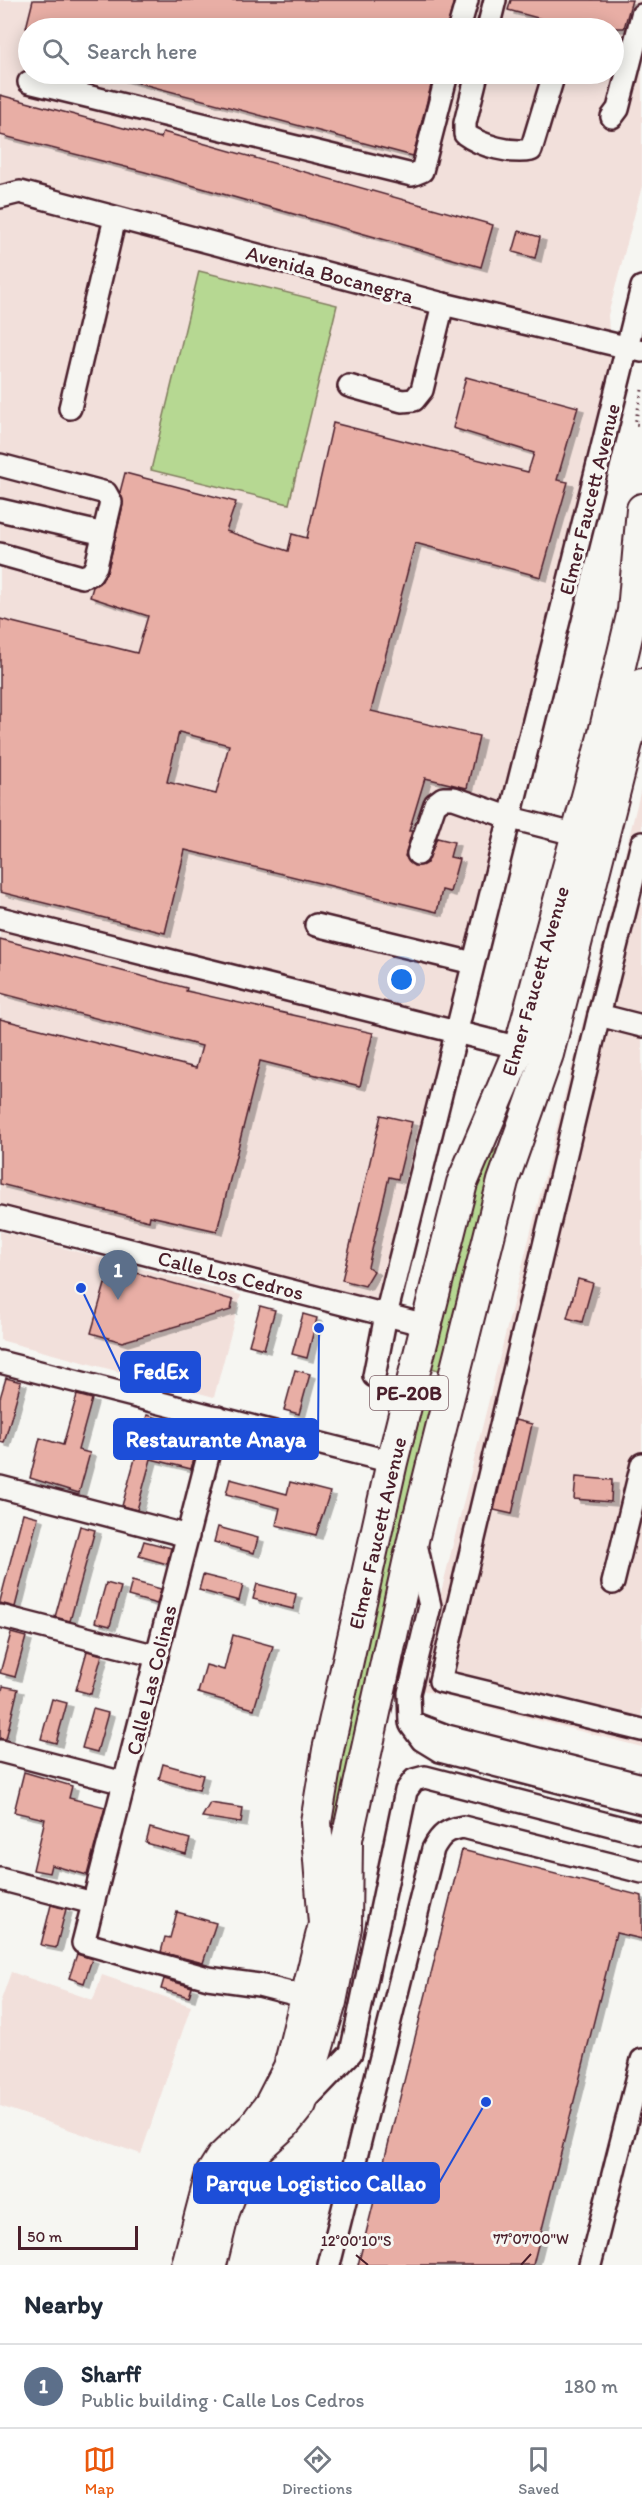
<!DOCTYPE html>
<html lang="en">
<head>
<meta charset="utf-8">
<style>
  :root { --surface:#fff; --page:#f2f2f3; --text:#1f2937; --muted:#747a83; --line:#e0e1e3; --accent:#ea580c }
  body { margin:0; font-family:Itim,sans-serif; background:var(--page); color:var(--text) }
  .scale { position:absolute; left:18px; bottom:15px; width:120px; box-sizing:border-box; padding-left:6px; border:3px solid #4a1f2b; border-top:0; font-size:16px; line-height:21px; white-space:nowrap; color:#4a1f2b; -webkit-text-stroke:4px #f6f6f2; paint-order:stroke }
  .you { position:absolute; left:402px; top:980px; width:21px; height:21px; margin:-15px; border:4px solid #fff; border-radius:50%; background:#1a73e8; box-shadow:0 0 0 9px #1a73e833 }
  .badge { display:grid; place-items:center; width:39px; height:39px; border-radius:50%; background:var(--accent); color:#fff; font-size:20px; font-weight:700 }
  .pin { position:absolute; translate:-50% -50px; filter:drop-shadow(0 2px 3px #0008) }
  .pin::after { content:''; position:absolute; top:32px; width:21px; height:18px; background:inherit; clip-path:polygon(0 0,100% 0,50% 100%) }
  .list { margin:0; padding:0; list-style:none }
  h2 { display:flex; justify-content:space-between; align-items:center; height:78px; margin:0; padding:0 24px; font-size:26px }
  h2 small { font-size:20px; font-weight:400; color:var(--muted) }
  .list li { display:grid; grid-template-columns:39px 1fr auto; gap:18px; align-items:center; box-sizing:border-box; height:84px; padding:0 24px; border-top:2px solid var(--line) }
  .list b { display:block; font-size:22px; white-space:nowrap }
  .list p { margin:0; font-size:20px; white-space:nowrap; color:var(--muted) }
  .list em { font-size:20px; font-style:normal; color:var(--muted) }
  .icon { flex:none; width:33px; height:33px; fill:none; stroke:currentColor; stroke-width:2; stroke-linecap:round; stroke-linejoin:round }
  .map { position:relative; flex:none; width:642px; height:2265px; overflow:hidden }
  .search { position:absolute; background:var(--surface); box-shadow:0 3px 15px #0003; left:18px; right:18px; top:18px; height:66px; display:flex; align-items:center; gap:15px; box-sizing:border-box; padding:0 21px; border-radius:33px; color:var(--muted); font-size:22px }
  .sheet { height:162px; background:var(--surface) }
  nav { display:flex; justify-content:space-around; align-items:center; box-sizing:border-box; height:84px; border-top:2px solid var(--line); background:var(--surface); font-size:16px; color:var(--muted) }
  nav a { display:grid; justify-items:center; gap:3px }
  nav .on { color:var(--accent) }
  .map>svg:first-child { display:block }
  .built { fill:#f2e0db; fill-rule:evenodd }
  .green { fill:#b6d892; stroke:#807c5e; stroke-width:1.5 }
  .building { fill:#e8aea5; stroke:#4a1f2b; stroke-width:1.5; fill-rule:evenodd; filter:url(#shadow) }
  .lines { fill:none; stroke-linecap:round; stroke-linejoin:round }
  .minor-casing { stroke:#4a1f2b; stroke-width:26 }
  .highway-casing { stroke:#4a1f2b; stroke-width:34 }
  .path { stroke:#4a1f2b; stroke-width:3; stroke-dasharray:1.5 4.5; stroke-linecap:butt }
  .minor { stroke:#f6f6f2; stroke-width:21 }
  .highway { stroke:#f6f6f2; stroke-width:30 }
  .ticks { fill:none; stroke:#4a1f2b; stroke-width:2 }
  .labels { text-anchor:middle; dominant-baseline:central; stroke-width:6; stroke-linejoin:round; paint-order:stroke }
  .shield { fill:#f6f6f2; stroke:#7e6067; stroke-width:1.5 }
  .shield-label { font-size:20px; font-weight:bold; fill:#4a1f2b }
  .street-label { font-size:21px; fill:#4a1f2b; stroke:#f6f6f2 }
  .ticks-label { font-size:15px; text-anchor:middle; fill:#4a1f2b; stroke:#f6f6f2; stroke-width:6; stroke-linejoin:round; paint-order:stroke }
  .leader { fill:none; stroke:#1d4ed8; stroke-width:2 }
  .callout-dot { fill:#1d4ed8; stroke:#f6f6f2; stroke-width:2 }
  .callout { fill:#1d4ed8; stroke:#1d4ed8; stroke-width:2 }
  .callout-label { font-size:22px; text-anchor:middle; font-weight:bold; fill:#fff }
</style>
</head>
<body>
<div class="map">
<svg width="642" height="2265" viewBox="0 0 642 2265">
  <defs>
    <filter id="shadow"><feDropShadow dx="6" dy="4" stdDeviation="0" flood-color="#0004"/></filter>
  </defs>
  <rect width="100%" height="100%" fill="#f6f6f2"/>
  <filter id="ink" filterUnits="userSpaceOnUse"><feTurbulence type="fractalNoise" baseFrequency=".0167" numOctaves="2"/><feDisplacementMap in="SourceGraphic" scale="12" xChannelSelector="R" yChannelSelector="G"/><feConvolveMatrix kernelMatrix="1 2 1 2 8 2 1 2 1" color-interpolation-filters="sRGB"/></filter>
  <g filter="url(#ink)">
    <g class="built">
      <path d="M0 0H642V186L608 315 612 386 384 1310 0 1213ZM28 28H614V74H28Z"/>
      <polygon points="642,785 642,1747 417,1689"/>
      <polygon points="0,1231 241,1295 214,1397 0,1340"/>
      <polygon points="11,1972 93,2000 102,1975 191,2006 141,2154 0,2106 0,2003"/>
    </g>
    <g class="green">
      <polygon points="199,271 337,305 289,504 151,470"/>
      <polygon points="506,1137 441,1371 426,1366 470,1193 489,1158"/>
      <polygon points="417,1397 434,1401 334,1850 330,1809"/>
    </g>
    <g class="building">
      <polygon points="33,0 454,0 447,28 26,28"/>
      <polygon points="511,0 632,0 624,28 575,28 508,10"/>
      <polygon points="120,74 434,74 413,156 120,78"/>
      <polygon points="0,95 161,138 163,132 493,225 481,267 145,172 0,135"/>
      <polygon points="519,231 540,237 535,258 513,252"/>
      <path d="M466 377 578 407 557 480 568 482 541 577 415 543 371 711 479 736 467 788 425 778 409 831H412L405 856 414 866 427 863 437 838 454 842 450 857 459 859 450 892 442 890 437 912 185 850 165 933 0 892V619L137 653 148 616 90 597 93 587 102 581 108 569 123 505 120 492 125 473 236 502 226 531 288 551 292 534 307 538 333 423 528 472 534 453 453 428ZM179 732 229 745 216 794 167 782Z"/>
      <polygon points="0,939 187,988 186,991 373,1033 360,1086 260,1061 217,1231 150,1216 149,1221 0,1184 0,1019 196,1068 202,1046 0,993"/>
      <polygon points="381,1115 412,1122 398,1179 389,1177 368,1267 374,1271 365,1286 342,1280"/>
      <polygon points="133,1272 233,1300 231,1310 122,1342 91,1333 105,1284 131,1281"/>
      <polygon points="578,1279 593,1283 582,1322 567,1318"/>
      <polygon points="260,1306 275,1310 264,1349 249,1345"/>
      <polygon points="303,1314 317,1318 307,1358 292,1354"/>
      <polygon points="295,1370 310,1374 299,1414 284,1410"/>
      <polygon points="6,1378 21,1382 4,1443 0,1442 0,1398"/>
      <polygon points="77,1395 92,1399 78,1450 90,1453 79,1493 30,1478 40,1438 63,1445"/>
      <polygon points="147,1415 162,1419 155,1444 195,1454 191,1469 151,1459 137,1510 122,1506"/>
      <polygon points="515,1420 532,1424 512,1514 494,1510"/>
      <polygon points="576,1477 612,1480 611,1502 574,1499"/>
      <polygon points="230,1479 287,1494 290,1482 330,1492 316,1535 276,1525 280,1508 226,1494"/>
      <polygon points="23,1513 38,1517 15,1607 0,1603 0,1601"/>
      <polygon points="80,1526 95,1530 70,1621 55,1617"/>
      <polygon points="218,1527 258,1538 254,1553 214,1542"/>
      <polygon points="144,1541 171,1548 167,1564 139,1556"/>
      <polygon points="203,1575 243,1585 239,1601 199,1590"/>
      <polygon points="132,1581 161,1589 157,1604 128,1596"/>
      <polygon points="106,1583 121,1587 110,1626 95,1622"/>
      <polygon points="257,1584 296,1594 293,1609 253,1599"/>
      <polygon points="11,1633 26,1637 15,1677 0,1673"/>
      <polygon points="233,1635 273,1646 254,1709 198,1693 206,1665 224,1670"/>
      <polygon points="87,1651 102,1655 91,1694 76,1690"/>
      <polygon points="3,1686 18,1689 6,1739 0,1739 0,1698"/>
      <polygon points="52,1699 67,1703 56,1743 41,1739"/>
      <polygon points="93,1709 108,1713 97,1752 82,1748"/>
      <polygon points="163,1764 203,1775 199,1790 159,1779"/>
      <polygon points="24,1772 72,1786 69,1798 105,1807 87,1875 51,1865 49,1873 33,1870 45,1819 14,1812"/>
      <polygon points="210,1803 243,1808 241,1823 202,1817"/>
      <polygon points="150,1828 190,1839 186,1854 146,1843"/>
      <polygon points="462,1850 642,1896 642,1939 616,1933 533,2265 358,2265"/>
      <polygon points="51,1905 66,1909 56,1948 41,1945"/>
      <polygon points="177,1912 216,1923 203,1963 161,1952 165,1937 170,1938"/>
      <polygon points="77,1954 92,1959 84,1983 69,1978"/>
      <polygon points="164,1979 192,1987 189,1997 161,1989"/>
    </g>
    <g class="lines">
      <defs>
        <g id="minor">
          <polyline points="459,28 467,0"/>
          <polyline points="488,28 495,0"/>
          <path d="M477 74 465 123V134C481 146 512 154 531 150L554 74"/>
          <polyline points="29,82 412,175 422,171 447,74"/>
          <polyline points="612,117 618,109 642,15"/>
          <polyline points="0,197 20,192 443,304 642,351"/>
          <polyline points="349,386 402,401 414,400 422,390 443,304"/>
          <polyline points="70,408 115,218"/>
          <polyline points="0,465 106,493 111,502 96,566 91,574 82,577 0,554"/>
          <polyline points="0,510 104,534"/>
          <polyline points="642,843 599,1015 642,1026"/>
          <polyline points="418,854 435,804 443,798 454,798 511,818 590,838"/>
          <polyline points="0,918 532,1051"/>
          <polyline points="316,925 473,963"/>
          <polyline points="599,1015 440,1681 642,1730"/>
          <polyline points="0,1217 426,1325"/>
          <polyline points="0,1362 392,1462"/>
          <polyline points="374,1376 386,1315 642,287"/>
          <polyline points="218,1417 83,1943 208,1978 259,1985 306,1997"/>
          <polyline points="0,1487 188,1536"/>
          <polyline points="416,1544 430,1606 409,1693 410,1722 447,1736 642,1785"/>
          <polyline points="613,1583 642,1464"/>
          <polyline points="0,1616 157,1656"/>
          <polyline points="411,1725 422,1740 440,1751 642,1803"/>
          <polyline points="0,1751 124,1783"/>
          <polyline points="0,1879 93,1903"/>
          <polyline points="304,2102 351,2053 406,1791 414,1780 425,1777 642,1833"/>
          <path d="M329 2265 433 1849C441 1834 447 1830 463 1827L642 1872"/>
          <polyline points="590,2265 642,2060"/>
        </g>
        <g id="highway">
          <polyline points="187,2265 211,2174 221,2158 253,2127 270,2104 289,2067 324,1924 316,1822 328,1750 392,1462 462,1183 519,1049 603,737 633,611 642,509"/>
          <polyline points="211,2265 224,2212 239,2172 255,2151 285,2124 301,2104 331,2002 346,1927 347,1839 414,1536 503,1181 548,1054 642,684"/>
        </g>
      </defs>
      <use href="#minor" class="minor-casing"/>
      <use href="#highway" class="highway-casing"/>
      <polyline class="path" points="642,390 635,424 642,425"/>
      <use href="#minor" class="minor"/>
      <use href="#highway" class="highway"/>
    </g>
  </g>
  <path class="ticks" d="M356 2255 368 2265M521 2265 531 2254"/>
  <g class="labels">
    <rect class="shield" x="370" y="1376" width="78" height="34" rx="4.5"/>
    <g class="shield-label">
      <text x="409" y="1393">PE-20B</text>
    </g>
    <g class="street-label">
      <text transform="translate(330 274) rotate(15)">Avenida Bocanegra</text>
      <text transform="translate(589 499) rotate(-76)">Elmer Faucett Avenue</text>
      <text transform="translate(535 981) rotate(-74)">Elmer Faucett Avenue</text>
      <text transform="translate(231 1275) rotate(14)">Calle Los Cedros</text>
      <text transform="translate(377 1533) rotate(-77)">Elmer Faucett Avenue</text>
      <text transform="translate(151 1680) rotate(-76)">Calle Las Colinas</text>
    </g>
  </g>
  <g class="ticks-label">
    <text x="531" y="2244">77°07'00"W</text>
    <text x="356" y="2246">12°00'10"S</text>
  </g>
  <path class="leader" d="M81 1288L121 1372M319 1328L318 1439M486 2102L439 2183"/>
  <g class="callout-dot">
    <circle cx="81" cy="1288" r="6"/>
    <circle cx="319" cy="1328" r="6"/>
    <circle cx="486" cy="2102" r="6"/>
  </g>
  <g class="callout">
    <rect x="121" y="1352" width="79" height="40" rx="6"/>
    <rect x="114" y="1419" width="204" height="40" rx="6"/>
    <rect x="194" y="2163" width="245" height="40" rx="6"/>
  </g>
  <g class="callout-label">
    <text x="161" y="1379">FedEx</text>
    <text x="216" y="1447">Restaurante Anaya</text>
    <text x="316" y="2191">Parque Logistico Callao</text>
  </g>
</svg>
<div class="scale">50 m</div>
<div class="you"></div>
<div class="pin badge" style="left:118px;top:1300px;background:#5c6f8a">1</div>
<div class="search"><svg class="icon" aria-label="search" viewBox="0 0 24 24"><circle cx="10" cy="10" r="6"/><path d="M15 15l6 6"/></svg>Search here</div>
</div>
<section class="sheet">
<h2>Nearby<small></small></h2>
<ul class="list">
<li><span class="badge" style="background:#5c6f8a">1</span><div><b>Sharff</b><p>Public building · Calle Los Cedros</p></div><em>180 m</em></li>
</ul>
</section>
<nav>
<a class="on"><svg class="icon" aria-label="map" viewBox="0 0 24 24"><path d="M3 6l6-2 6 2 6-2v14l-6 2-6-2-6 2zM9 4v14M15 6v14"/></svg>Map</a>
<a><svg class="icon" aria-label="directions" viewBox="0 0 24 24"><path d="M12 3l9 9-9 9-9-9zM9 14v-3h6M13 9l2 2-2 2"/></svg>Directions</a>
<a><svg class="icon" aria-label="saved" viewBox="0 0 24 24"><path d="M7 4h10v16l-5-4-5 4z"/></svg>Saved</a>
</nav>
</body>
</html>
